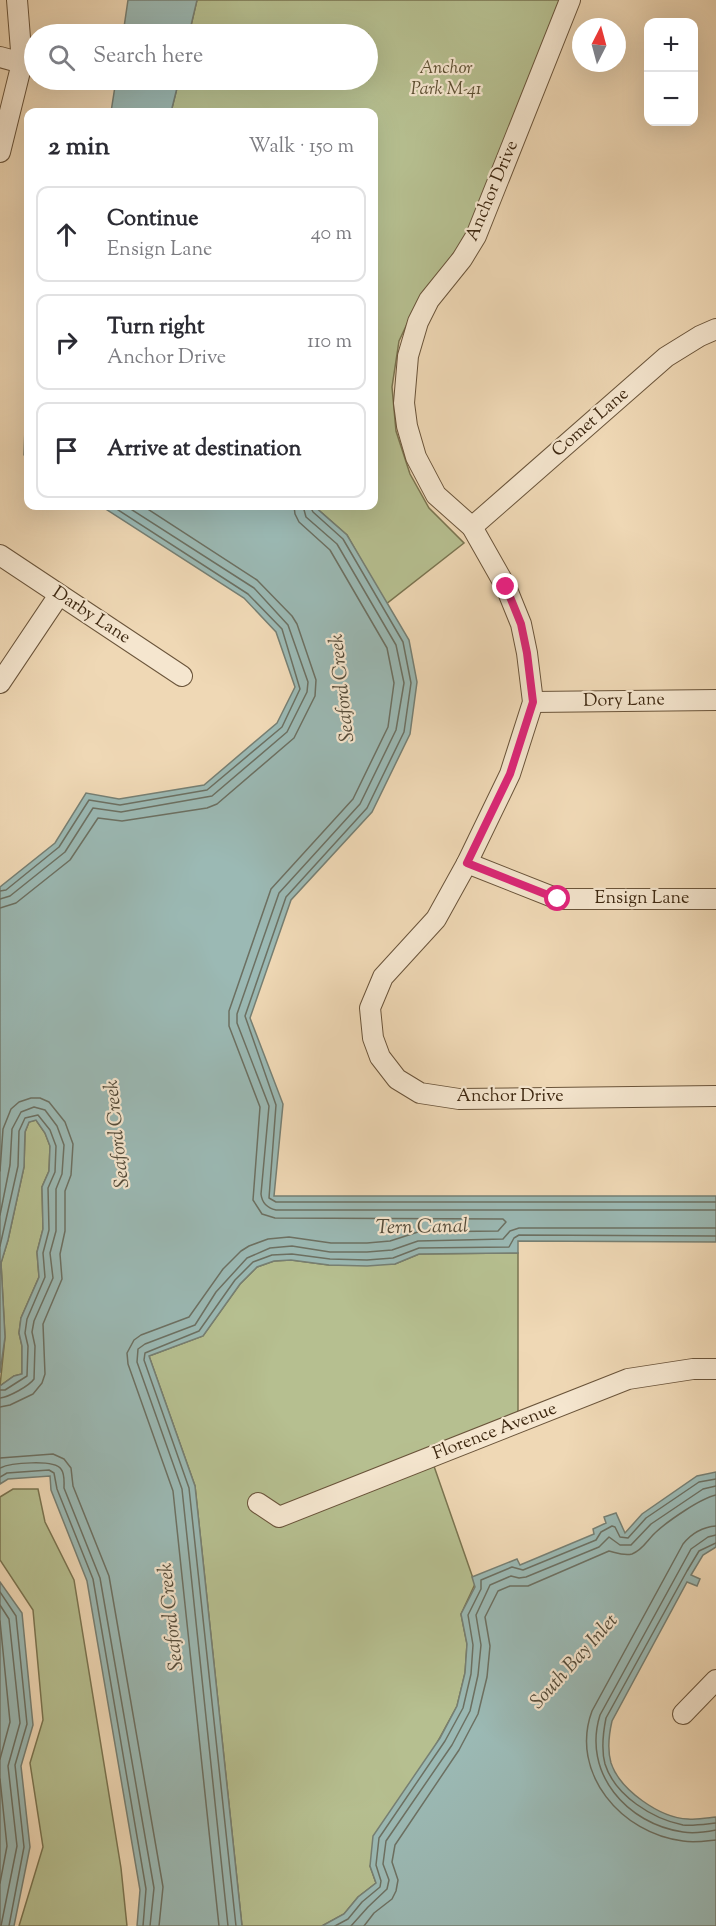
<!DOCTYPE html>
<html lang="en">
<head>
<meta charset="utf-8">
<style>
  :root { --surface:#fff; --page:#f2f2f3; --text:#2b2b33; --muted:#7c7c81; --line:#e1e1e2 }
  body { margin:0; font-family:"Sorts Mill Goudy",serif; background:var(--page); color:var(--text) }
  .controls { position:absolute; right:18px; top:18px; display:grid; overflow:hidden; border-radius:12px; box-shadow:0 6px 24px #0002 }
  .controls button { width:54px; height:54px; display:grid; place-items:center; padding:0; border:0; border-bottom:2px solid var(--line); background:var(--surface); color:var(--text); font:30px sans-serif }
  .compass { position:absolute; left:572px; top:18px; width:54px; height:54px; border-radius:50%; background:var(--surface); box-shadow:0 6px 24px #0002; rotate:6deg }
  .stop { position:absolute; width:18px; height:18px; margin:-14px; border:4px solid #db2777; border-radius:50%; background:#fff }
  .stop.end { background:#db2777; border-color:#fff; box-shadow:0 2px 6px #0008 }
  .list { margin:0; padding:0; list-style:none }
  h2 { display:flex; justify-content:space-between; align-items:center; height:78px; margin:0; padding:0 24px; font-size:26px }
  h2 small { font-size:20px; font-weight:400; color:var(--muted) }
  .list li { display:grid; grid-template-columns:39px 1fr auto; gap:18px; align-items:center; box-sizing:border-box; height:96px; margin:0 12px 12px; padding:0 12px; border:2px solid var(--line); border-radius:12px }
  .list b { display:block; font-size:22px; white-space:nowrap }
  .list p { margin:0; font-size:20px; white-space:nowrap; color:var(--muted) }
  .list em { font-size:20px; font-style:normal; color:var(--muted) }
  .icon { flex:none; width:33px; height:33px; fill:none; stroke:currentColor; stroke-width:2; stroke-linecap:round; stroke-linejoin:round }
  .map { position:relative; flex:none; width:716px; height:1926px; overflow:hidden }
  .search { position:absolute; background:var(--surface); box-shadow:0 6px 24px #0002; left:24px; top:24px; width:354px; height:66px; display:flex; align-items:center; gap:15px; box-sizing:border-box; padding:0 21px; border-radius:33px; color:var(--muted); font-size:22px }
  .panel { position:absolute; background:var(--surface); box-shadow:0 6px 24px #0002; left:24px; top:108px; width:354px; height:402px; border-radius:12px }
  .map>svg:first-child { display:block }
  .green { fill:#b6bf90; stroke:#7a7450; stroke-width:1.5 }
  .water { fill:#9bb9b4; stroke:#767f73; stroke-width:1.5 }
  .lines { fill:none; stroke-linecap:round; stroke-linejoin:round }
  .shore { stroke:#6c7062; stroke-width:1.5 }
  .street-casing { stroke:#6a543a; stroke-width:22 }
  .street { stroke:#f5e6cf; stroke-width:20 }
  .route { stroke:#db2777; stroke-width:8 }
  .labels { text-anchor:middle; dominant-baseline:central; stroke-width:4.5; stroke-linejoin:round; paint-order:stroke }
  .park-label { font-size:18px; font-style:italic; fill:#5c4e31; stroke:#f5e6cf }
  .street-label { font-size:18px; fill:#3e2811; stroke:#f5e6cf }
  .water-label { font-size:20px; font-style:italic; fill:#554c3a; stroke:#f5e6cf }
</style>
</head>
<body>
<div class="map">
<svg width="716" height="1926" viewBox="0 0 716 1926">
  <rect width="100%" height="100%" fill="#efd8b5"/>
  <filter id="stains"><feTurbulence type="fractalNoise" baseFrequency=".00333" numOctaves="4"/><feColorMatrix values="0 0 0 0 .2 0 0 0 0 .09 0 0 0 0 .02 0 0 0 .5 -.17"/></filter>
  <radialGradient id="worn" r=".72"><stop offset=".6" stop-color="#630" stop-opacity="0"/><stop offset="1" stop-color="#630" stop-opacity=".3"/></radialGradient>
  <g class="green">
    <polygon points="197,0 562,0 465,238 418,301 399,341 392,387 396,431 410,474 429,508 464,543 386,604 347,535 314,506 374,506 374,112 171,112 179,80 368,80 368,34 189,34"/>
    <polygon points="36,1120 45,1133 50,1146 49,1171 42,1187 43,1229 37,1252 39,1277 21,1318 19,1333 22,1346 22,1374 14,1376 0,1386 5,1337 1,1263 8,1240 24,1167 25,1132 29,1122"/>
    <polygon points="518,1253 518,1417 428,1449 475,1584 461,1614 467,1644 465,1673 457,1706 370,1866 376,1883 358,1897 344,1914 322,1926 242,1926 195,1486 149,1356 203,1336 240,1284 257,1267 274,1261 291,1260 329,1265 395,1264 419,1254"/>
    <polygon points="13,1489 38,1489 45,1522 74,1580 121,1868 127,1926 19,1926 43,1847 30,1763 43,1720 33,1610 0,1560 0,1497"/>
  </g>
  <g class="water">
    <polygon points="128,0 197,0 189,34 123,34"/>
    <polygon points="116,80 179,80 171,112 111,112"/>
    <polygon points="28,347 28,458 24,455"/>
    <polygon points="101,506 314,506 347,535 409,640 417,682 410,734 372,812 291,900 250,1018 283,1104 274,1196 716,1196 716,1242 518,1241 518,1253 419,1254 395,1264 367,1266 329,1265 291,1260 274,1261 257,1267 240,1284 203,1336 149,1356 195,1486 242,1926 137,1926 140,1890 87,1581 51,1490 50,1476 8,1479 0,1484 0,1386 14,1376 22,1374 22,1346 19,1333 21,1318 39,1277 37,1252 43,1229 42,1187 49,1171 50,1146 45,1133 36,1120 29,1122 25,1132 24,1167 8,1240 1,1263 5,1337 0,1373 0,887 55,843 86,793 119,799 204,785 277,723 295,687 276,632 244,598"/>
    <path d="M716 1472V1547L703 1555 691 1575 700 1579 697 1586 687 1582 612 1721C609 1734 607 1749 611 1763 620 1790 660 1818 688 1819 697 1820 707 1818 716 1817V1926H322L344 1914 358 1897 376 1883 370 1866 373 1836 440 1738 457 1706 465 1673 467 1644 461 1614 475 1587 472 1577 517 1559 520 1565 594 1534 593 1529 606 1523 604 1517 616 1513 625 1533 642 1514 697 1476Z"/>
    <polygon points="0,1582 22,1613 33,1725 21,1766 30,1847 14,1926 0,1926"/>
  </g>
  <g class="lines">
    <g class="shore">
      <path d="M303 506 306 517 337 544 396 645 404 683 396 730 360 804 279 893 237 1014V1023L269 1106 261 1194C262 1203 267 1208 276 1210H716"/>
      <polyline points="310,506 313,512 343,539 403,642 411,683 404,732 367,808 286,897 245,1016 276,1105 269,1198 276,1202 716,1202"/>
      <polyline points="0,891 6,890 59,847 89,800 120,805 207,790 282,727 300,689 282,629 248,594 112,506"/>
      <polyline points="0,899 10,896 65,852 93,808 121,812 212,796 287,732 307,692 308,682 288,625 254,588 126,506"/>
      <polyline points="0,908 16,903 70,860 98,818 122,821 207,808 217,804 294,738 315,696 316,680 297,624 292,616 257,580 143,506"/>
      <polyline points="0,1171 3,1129 11,1109 19,1102 31,1098 40,1098 49,1102 65,1122 73,1144 71,1175 65,1191 65,1231 60,1254 62,1279 43,1324 45,1374 42,1383 33,1394 10,1405 0,1407"/>
      <path d="M0 1215 10 1165 12 1129 21 1112 34 1107 45 1110 57 1126 64 1145 62 1174 56 1189V1231L50 1253 53 1278 34 1321 32 1332 35 1346 34 1379C29 1386 9 1397 0 1398"/>
      <polyline points="0,1246 18,1166 19,1131 25,1118 38,1115 50,1130 56,1146 55,1172 48,1188 49,1230 43,1253 45,1277 27,1319 25,1333 28,1346 27,1376 5,1390 0,1390"/>
      <polyline points="0,1458 53,1454 64,1459 71,1468 73,1486 109,1576 163,1887 159,1926"/>
      <path d="M0 1468C10 1463 54 1459 61 1469 65 1474 64 1482 64 1488L100 1578 154 1888 150 1926"/>
      <polyline points="0,1477 7,1473 49,1470 54,1473 57,1489 93,1579 146,1889 143,1926"/>
      <path d="M716 1526C703 1527 691 1534 683 1544L592 1711C569 1773 622 1834 683 1841 694 1843 706 1841 716 1840"/>
      <path d="M716 1535 708 1537 691 1549 600 1715C582 1773 627 1824 683 1832 694 1834 706 1832 716 1830"/>
      <path d="M716 1543 699 1551 687 1571 606 1718C603 1733 601 1749 605 1764 615 1796 653 1819 683 1825 694 1826 706 1824 716 1823"/>
      <polyline points="0,1592 16,1616 27,1724 15,1765 24,1847 9,1926"/>
      <polyline points="0,1605 9,1619 20,1723 8,1766 17,1846 1,1926"/>
      <polyline points="0,1621 10,1722 0,1759"/>
      <polyline points="0,1779 7,1846 0,1883"/>
      <polyline points="219,1926 173,1491 128,1364 127,1353 134,1340 141,1335 189,1317 223,1269 241,1251 249,1246 268,1239 289,1237 331,1243 367,1243 390,1241 418,1232 498,1231 506,1222 503,1219 275,1218 262,1214 253,1200 260,1107 229,1026 229,1011 271,889 353,799 388,727 394,683 387,648 330,550 299,522 295,514 294,506"/>
      <polyline points="228,1926 182,1489 137,1362 138,1349 145,1344 195,1325 216,1292 247,1258 270,1248 292,1246 330,1252 367,1252 392,1250 418,1241 503,1239 510,1231 519,1228 716,1228"/>
      <polyline points="236,1926 189,1488 144,1360 145,1353 199,1331 235,1280 253,1262 272,1255 292,1254 330,1259 367,1260 393,1258 419,1248 509,1247 514,1238 519,1235 716,1236"/>
      <polyline points="335,1926 348,1919 362,1902 380,1887 381,1881 376,1865 379,1838 445,1741 463,1708 471,1674 473,1645 468,1615 481,1589 481,1580 512,1567 523,1570 596,1540 601,1532 612,1526 615,1527 620,1537 628,1538 646,1518 699,1482 716,1479"/>
      <polyline points="351,1926 368,1907 387,1889 389,1880 383,1864 386,1841 452,1745 470,1711 478,1675 481,1645 476,1615 490,1585 511,1576 519,1578 526,1577 599,1547 609,1537 620,1545 631,1545 651,1524 703,1489 716,1486"/>
      <path d="M364 1926 374 1913 392 1899 396 1891 398 1880 392 1862 395 1845 459 1750 478 1714 487 1677 490 1646 485 1617 498 1591 510 1586H528L609 1551C617 1553 624 1556 632 1554 643 1550 648 1539 656 1532 668 1521 701 1498 716 1495"/>
    </g>
    <defs>
      <g id="street">
        <polyline points="570,0 476,236 462,259 429,300 418,322 408,356 404,403 407,426 416,457 436,495 472,527 506,587 521,624 527,653 533,702 510,774 467,863 436,919 383,977 370,1008 373,1038 380,1057 397,1079 420,1093 459,1099 716,1096"/>
        <polyline points="0,57 22,63"/>
        <polyline points="0,152 22,63 17,0"/>
        <polyline points="472,527 666,357 700,336 716,329"/>
        <polyline points="0,555 182,676"/>
        <polyline points="0,683 59,595"/>
        <polyline points="533,702 716,700"/>
        <polyline points="467,863 558,899 716,899"/>
        <polyline points="258,1503 279,1517 628,1379 693,1369 716,1369"/>
        <polyline points="683,1714 716,1680"/>
      </g>
    </defs>
    <use href="#street" class="street-casing"/>
    <use href="#street" class="street"/>
  </g>
  <g class="lines">
    <polyline class="route" points="506,587 521,624 527,653 533,702 510,774 467,863 558,899"/>
  </g>
  <g class="labels">
    <g class="park-label">
      <text x="446" y="69">Anchor<tspan x="446" dy="21">Park M-41</tspan></text>
    </g>
    <g class="street-label">
      <text transform="translate(493 191) rotate(-67)">Anchor Drive</text>
      <text transform="translate(591 423) rotate(-41)">Comet Lane</text>
      <text transform="translate(91 616) rotate(33)">Darby Lane</text>
      <text transform="translate(624 701) rotate(-1)">Dory Lane</text>
      <text x="642" y="899">Ensign Lane</text>
      <text x="510" y="1097">Anchor Drive</text>
      <text transform="translate(495 1432) rotate(-21)">Florence Avenue</text>
    </g>
    <g class="water-label">
      <text transform="translate(343 688) rotate(-96)">Seaford Creek</text>
      <text transform="translate(118 1134) rotate(-96)">Seaford Creek</text>
      <text transform="translate(422 1228) rotate(-1)">Tern Canal</text>
      <text transform="translate(172 1617) rotate(-96)">Seaford Creek</text>
      <text transform="translate(575 1662) rotate(-48)">South Bay Inlet</text>
    </g>
  </g>
  <rect width="100%" height="100%" filter="url(#stains)"/>
  <rect width="100%" height="100%" fill="url(#worn)"/>
</svg>
<div class="controls">
<button>+</button>
<button>−</button>
</div>
<svg class="compass" viewBox="-18 -18 36 36"><path d="M0-13l5 13h-10z" fill="#e53935"/><path d="M0 13l5-13h-10z" fill="#7c7c81"/></svg>
<div class="stop" style="left:558px;top:899px"></div>
<div class="stop end" style="left:506px;top:587px"></div>
<div class="search"><svg class="icon" aria-label="search" viewBox="0 0 24 24"><circle cx="10" cy="10" r="6"/><path d="M15 15l6 6"/></svg>Search here</div>
<section class="panel">
<h2>2 min<small>Walk · 150 m</small></h2>
<ul class="list">
<li><svg class="icon" aria-label="ahead" viewBox="0 0 24 24"><path d="M12 20V5M6 11l6-6 6 6"/></svg><div><b>Continue</b><p>Ensign Lane</p></div><em>40 m</em></li>
<li><svg class="icon" aria-label="right" viewBox="0 0 24 24"><path d="M7 20v-9h11M14 6l5 5-5 5"/></svg><div><b>Turn right</b><p>Anchor Drive</p></div><em>110 m</em></li>
<li><svg class="icon" aria-label="arrive" viewBox="0 0 24 24"><path d="M6 21V4h12l-3 4 3 4H6"/></svg><div><b>Arrive at destination</b></div></li>
</ul>
</section>
</div>
</body>
</html>
